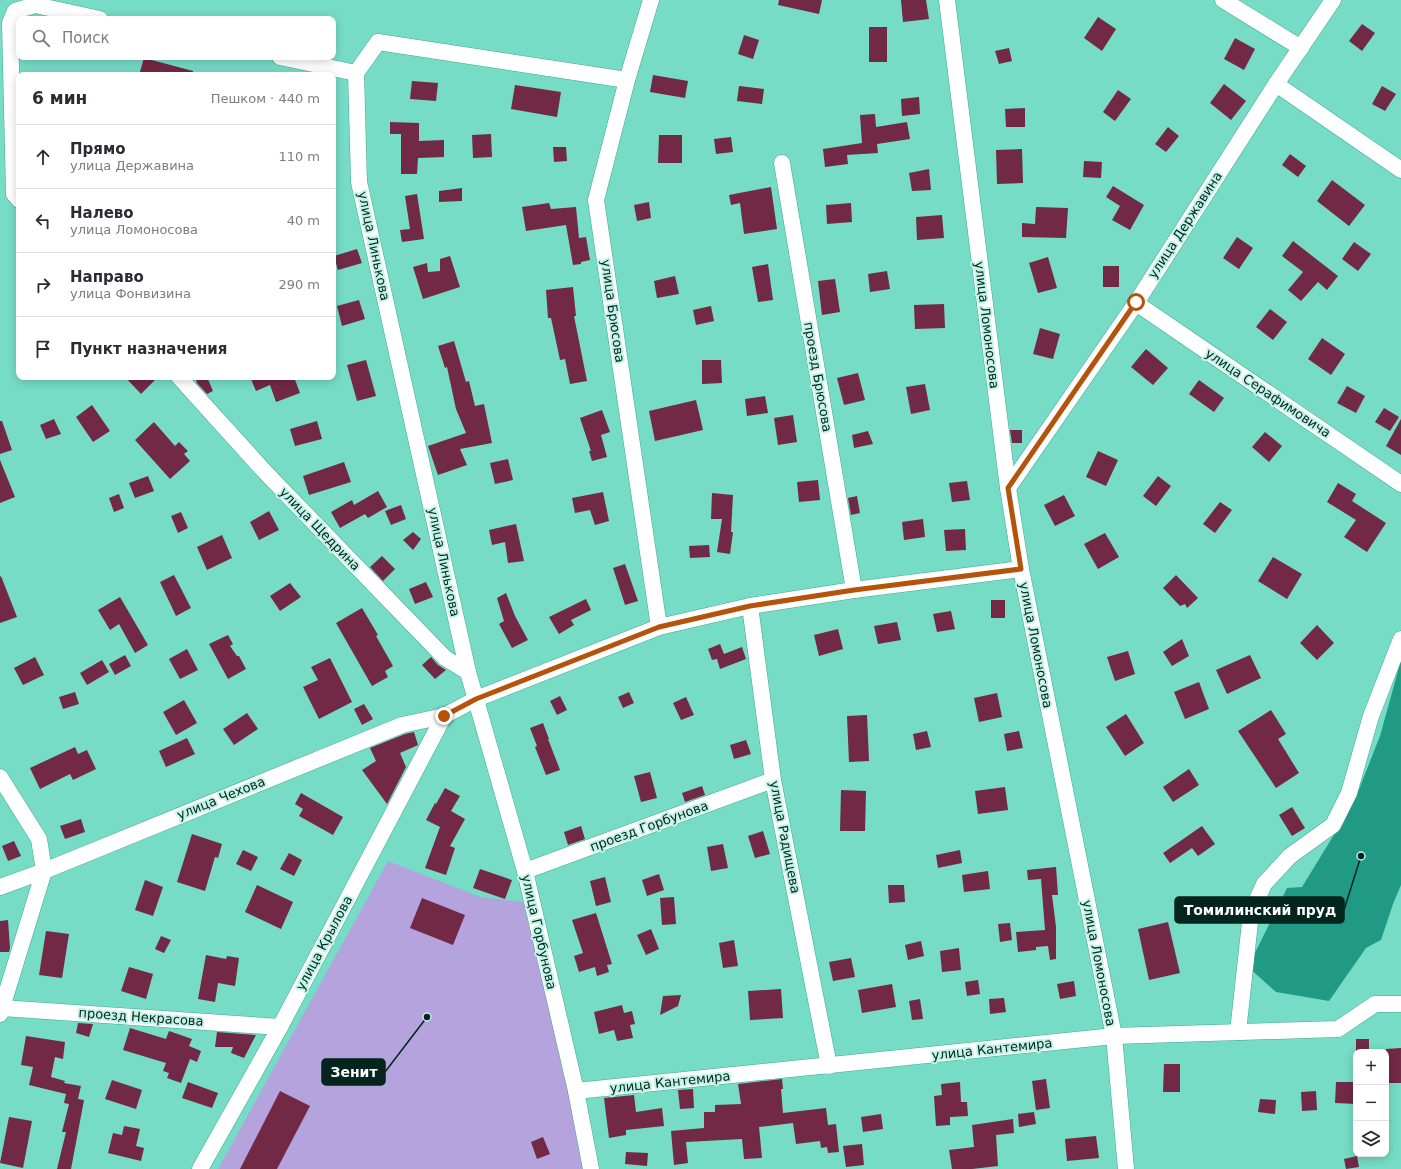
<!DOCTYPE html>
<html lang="ru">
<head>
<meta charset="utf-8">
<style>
  :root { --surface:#fff; --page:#f2f2f3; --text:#2b2b33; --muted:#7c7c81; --line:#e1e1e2 }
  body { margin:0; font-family:"DejaVu Sans",sans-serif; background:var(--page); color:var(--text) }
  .controls { position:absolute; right:12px; bottom:12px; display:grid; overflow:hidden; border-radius:8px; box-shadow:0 2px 10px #0003 }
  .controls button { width:36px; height:36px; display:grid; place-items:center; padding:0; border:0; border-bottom:1px solid var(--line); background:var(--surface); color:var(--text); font:20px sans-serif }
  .stop { position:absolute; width:12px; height:12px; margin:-9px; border:3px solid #b45309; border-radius:50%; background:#fff }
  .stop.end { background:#b45309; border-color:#fff; box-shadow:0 1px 4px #0008 }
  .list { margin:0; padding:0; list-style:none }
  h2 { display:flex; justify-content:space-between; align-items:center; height:52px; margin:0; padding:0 16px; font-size:17px }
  h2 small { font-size:13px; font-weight:400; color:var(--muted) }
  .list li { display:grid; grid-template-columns:26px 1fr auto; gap:12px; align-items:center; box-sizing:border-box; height:64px; padding:0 16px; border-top:1px solid var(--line) }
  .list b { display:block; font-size:15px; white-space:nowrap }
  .list p { margin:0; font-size:13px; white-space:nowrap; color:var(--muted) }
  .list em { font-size:13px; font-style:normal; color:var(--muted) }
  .icon { flex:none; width:22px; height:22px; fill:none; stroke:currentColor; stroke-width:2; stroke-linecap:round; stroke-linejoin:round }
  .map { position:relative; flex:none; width:1401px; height:1169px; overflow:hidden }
  .search { position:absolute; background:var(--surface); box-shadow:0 2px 10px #0003; left:16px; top:16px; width:320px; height:44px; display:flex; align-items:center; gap:10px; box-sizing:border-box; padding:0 14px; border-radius:8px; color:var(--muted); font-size:15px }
  .panel { position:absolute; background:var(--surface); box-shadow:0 2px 10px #0003; left:16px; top:72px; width:320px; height:308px; border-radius:8px }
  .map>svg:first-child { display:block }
  .green { fill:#b4a3dd }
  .water { fill:#219a85 }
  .building { fill:#712946 }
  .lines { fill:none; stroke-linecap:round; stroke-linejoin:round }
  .minor-casing { stroke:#3ea994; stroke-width:17 }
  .minor { stroke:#fff; stroke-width:16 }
  .route { stroke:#b45309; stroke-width:5 }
  .labels { text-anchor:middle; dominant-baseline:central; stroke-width:4; stroke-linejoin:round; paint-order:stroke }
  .street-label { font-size:13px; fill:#03251e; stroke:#c3f3e7 }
  .leader { fill:none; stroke:#03251e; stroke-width:1.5 }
  .callout-dot { fill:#03251e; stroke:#c3f3e7; stroke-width:1.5 }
  .callout { fill:#03251e; stroke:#03251e; stroke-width:1.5 }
  .callout-label { font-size:14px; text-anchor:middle; font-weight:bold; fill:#fff }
</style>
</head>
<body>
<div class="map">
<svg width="1401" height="1169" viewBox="0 0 1401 1169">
  <rect width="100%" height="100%" fill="#76dcc6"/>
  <polygon class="green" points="388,861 480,897 523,902 581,1132 585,1169 218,1169"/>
  <polygon class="water" points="1401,660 1401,885 1393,904 1381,940 1366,948 1329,1001 1276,992 1248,967 1287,888 1302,887 1354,802 1380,736"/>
  <g class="building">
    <polygon points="779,0 822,0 819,14 778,5"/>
    <polygon points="901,0 926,0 929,19 903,22"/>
    <polygon points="1098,17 1116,29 1102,51 1084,38"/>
    <polygon points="1362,24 1375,33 1362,51 1349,41"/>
    <rect x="869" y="27" width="18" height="35"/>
    <polygon points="744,35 759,40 753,59 738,54"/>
    <polygon points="1235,38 1255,49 1244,70 1224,59"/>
    <polygon points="1009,48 1012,61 999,64 995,51"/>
    <polygon points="144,58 193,71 193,75 139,75"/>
    <polygon points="653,75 688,81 685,98 650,92"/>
    <polygon points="412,81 438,83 436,101 410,99"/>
    <polygon points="1224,84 1246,101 1231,120 1210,103"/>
    <polygon points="515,85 561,92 557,117 511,109"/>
    <polygon points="739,86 764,89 762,104 737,101"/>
    <polygon points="1382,86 1396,94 1385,111 1372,104"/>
    <polygon points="1118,90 1131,99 1115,121 1103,112"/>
    <polygon points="919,97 920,114 902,116 901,99"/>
    <polygon points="1025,108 1025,127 1006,127 1005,109"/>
    <polygon points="875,114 876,127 907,122 910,139 877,144 878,153 847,155 848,164 825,167 823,149 862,143 860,115"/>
    <polygon points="390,122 419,123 419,141 444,140 444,157 418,158 417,174 401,174 401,134 390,134"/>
    <polygon points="1168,127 1179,136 1166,152 1155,144"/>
    <polygon points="491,134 492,157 473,158 472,135"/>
    <polygon points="659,135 682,135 682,163 658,163"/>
    <polygon points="731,137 733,152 716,154 714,139"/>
    <polygon points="553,147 566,147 567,161 554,162"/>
    <polygon points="1022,149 1023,183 997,184 996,150"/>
    <polygon points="1290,154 1306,166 1298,177 1282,165"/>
    <polygon points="1084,161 1102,162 1101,178 1083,177"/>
    <polygon points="929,169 931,190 912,191 909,173"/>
    <polygon points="1332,180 1365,205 1349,226 1317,201"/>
    <polygon points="1113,186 1144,205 1130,230 1112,220 1120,206 1106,197"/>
    <polygon points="771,187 777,229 744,234 740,203 731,205 729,195"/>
    <polygon points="462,188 462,201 439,202 439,191"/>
    <polygon points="417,194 424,239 402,242 400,230 410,229 405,196"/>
    <polygon points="649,202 651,218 637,221 634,205"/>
    <polygon points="549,203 551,209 576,207 579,238 586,237 590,260 581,262 581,264 573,265 566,225 526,231 522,207"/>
    <polygon points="851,203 852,222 827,224 826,205"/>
    <polygon points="1036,207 1068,208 1066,238 1022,237 1022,223 1035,224"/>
    <polygon points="942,215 944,238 917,240 916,217"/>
    <polygon points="1237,237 1253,248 1239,269 1223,258"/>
    <polygon points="1293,241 1338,276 1327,290 1318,282 1301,301 1288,290 1303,272 1282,256"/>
    <polygon points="1354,242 1371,254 1358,271 1342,259"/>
    <polygon points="357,249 362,263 338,270 334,256"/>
    <polygon points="450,256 460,287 423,299 413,267 427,263 428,272 440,271 440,259"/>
    <polygon points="1048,257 1057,288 1038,293 1029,263"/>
    <polygon points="768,264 773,300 758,302 752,267"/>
    <rect x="1103" y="266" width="16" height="21"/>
    <polygon points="887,271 890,289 870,292 868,274"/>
    <polygon points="675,276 679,294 657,298 654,281"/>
    <polygon points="835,279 840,312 822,315 818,281"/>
    <polygon points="573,287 576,316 574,316 587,381 570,384 565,359 560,360 551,318 548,318 546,290"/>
    <polygon points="359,300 365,319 342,326 337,306"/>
    <polygon points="944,304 945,328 915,329 914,305"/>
    <polygon points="711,306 714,321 696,325 693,310"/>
    <polygon points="1270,309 1287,322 1273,340 1256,327"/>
    <polygon points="1040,328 1060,334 1053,359 1033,354"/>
    <polygon points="1322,338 1345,354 1331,375 1308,359"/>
    <polygon points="454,341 466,382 469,381 475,406 484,404 492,443 460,449 467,465 438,475 428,446 466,433 456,409 447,367 445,368 438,346"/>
    <polygon points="1146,349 1168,368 1153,385 1131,367"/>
    <polygon points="366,360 376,396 357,401 347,365"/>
    <polygon points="702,360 721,360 722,383 702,384"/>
    <polygon points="858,373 865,400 844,405 837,378"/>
    <polygon points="125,377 158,377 141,394"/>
    <polygon points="195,377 207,377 213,391 207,394 197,383"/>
    <polygon points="250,377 294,377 300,393 276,402 270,385 256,391"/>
    <polygon points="1199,380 1224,398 1214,412 1189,394"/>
    <polygon points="925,384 930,410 911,414 906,387"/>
    <polygon points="1347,386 1365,396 1356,413 1337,403"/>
    <polygon points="765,396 768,413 747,416 745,399"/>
    <polygon points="696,400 703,430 655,441 649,411"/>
    <polygon points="92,405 110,431 93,442 76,417"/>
    <polygon points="1384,408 1399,417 1390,431 1375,422"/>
    <polygon points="602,410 610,432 601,435 607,457 592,461 589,451 591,451 580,418"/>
    <polygon points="793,415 797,442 778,445 774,418"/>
    <polygon points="54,419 61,434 46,439 40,425"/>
    <polygon points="1401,419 1401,455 1386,446"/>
    <polygon points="0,421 2,421 12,450 0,454"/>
    <polygon points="317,421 322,439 295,446 290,429"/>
    <polygon points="154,422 175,446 179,442 188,451 184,454 190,461 170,479 135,440"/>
    <polygon points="1010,430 1022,430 1022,443 1012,443"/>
    <polygon points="868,431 873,444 854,448 852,435"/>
    <polygon points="1265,432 1282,446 1269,462 1252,447"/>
    <polygon points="1098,451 1118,460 1106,486 1086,477"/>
    <polygon points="508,459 513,480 495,484 490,463"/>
    <polygon points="0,460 15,497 0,503"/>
    <polygon points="344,462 351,482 309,495 303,476"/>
    <polygon points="148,476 154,491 135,498 129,483"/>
    <polygon points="1158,476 1171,486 1156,506 1143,496"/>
    <polygon points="818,480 820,500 799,502 797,482"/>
    <polygon points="967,481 970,500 952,502 949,483"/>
    <polygon points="1338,483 1356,494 1352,501 1386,523 1367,552 1344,537 1356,520 1327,502"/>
    <polygon points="378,491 387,507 368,518 365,514 340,528 331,512 352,500 354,505"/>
    <polygon points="603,492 609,521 595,525 590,510 575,513 572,498"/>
    <polygon points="712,493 733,495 731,532 733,532 730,554 717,552 722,519 711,519"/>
    <polygon points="119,494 124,508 114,512 109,498"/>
    <polygon points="1064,495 1075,516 1055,526 1044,505"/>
    <polygon points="857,496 860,513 851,515 848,498"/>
    <polygon points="1220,502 1232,510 1215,533 1203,524"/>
    <polygon points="401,505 406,519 391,525 385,511"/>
    <polygon points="269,511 279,530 259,540 250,522"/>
    <polygon points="181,512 188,528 178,533 171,516"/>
    <polygon points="923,519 925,537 904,540 902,522"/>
    <polygon points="516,524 524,561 508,563 505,542 492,545 489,530"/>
    <polygon points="965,529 966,550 946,551 944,530"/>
    <polygon points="413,532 421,539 413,550 403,540"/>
    <polygon points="1105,533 1119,557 1098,569 1084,544"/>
    <polygon points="222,535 232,558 207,570 197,547"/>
    <polygon points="709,545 710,557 690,558 689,546"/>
    <polygon points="382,556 395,569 383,581 370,567"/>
    <polygon points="1273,557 1302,574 1287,599 1258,581"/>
    <polygon points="625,564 638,601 625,605 613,568"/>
    <polygon points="174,575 191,608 176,616 160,582"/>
    <polygon points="1176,575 1198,598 1187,608 1185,604 1180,606 1163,588"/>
    <polygon points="1,576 17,617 0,623 0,577"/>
    <polygon points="426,582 433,597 415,604 409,589"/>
    <polygon points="290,583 301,597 280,611 270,596"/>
    <polygon points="506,593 515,616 528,640 512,648 499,624 504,621 497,598"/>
    <polygon points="120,597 148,645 135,653 119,624 110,630 98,610"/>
    <polygon points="586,599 591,610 571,620 574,625 559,634 549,617"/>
    <rect x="991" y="600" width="14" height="18"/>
    <polygon points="362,608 378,635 376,636 393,666 385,671 388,677 372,686 336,623"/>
    <polygon points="951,611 955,629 937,632 933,614"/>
    <polygon points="897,622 901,640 878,644 874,626"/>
    <polygon points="1317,625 1334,643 1317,660 1300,643"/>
    <polygon points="838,629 843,649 819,656 814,635"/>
    <polygon points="228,635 233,644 230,646 237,656 239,656 246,669 228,679 209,644"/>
    <polygon points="1182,639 1189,656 1172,666 1163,652"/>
    <polygon points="720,644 724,654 742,647 746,659 720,669 717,659 712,660 708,649"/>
    <polygon points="187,649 198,670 180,679 169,659"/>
    <polygon points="1128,651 1135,674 1115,681 1107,657"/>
    <polygon points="125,655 131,666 115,675 109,664"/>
    <polygon points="1250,655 1261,678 1227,694 1216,670"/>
    <polygon points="35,657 44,675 23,685 14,668"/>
    <polygon points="431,657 438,665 446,670 435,679 422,665"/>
    <polygon points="330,658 352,702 319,719 303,687 318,680 311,667"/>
    <polygon points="102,660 109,672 87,685 80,673"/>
    <polygon points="1199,682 1209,709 1185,719 1174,692"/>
    <polygon points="75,692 79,704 63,709 59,697"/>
    <polygon points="629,692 634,703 623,708 618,697"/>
    <polygon points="997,693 1002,717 979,722 974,698"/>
    <polygon points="560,696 567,710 557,715 550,701"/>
    <polygon points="686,697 694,715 681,720 673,703"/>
    <polygon points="184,700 197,723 176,735 163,712"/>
    <polygon points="364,704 373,719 362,725 354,709"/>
    <polygon points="1271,710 1286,734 1278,739 1299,773 1276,788 1238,731"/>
    <polygon points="247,713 258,729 234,745 223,729"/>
    <polygon points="1126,714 1144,743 1125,756 1106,727"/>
    <polygon points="867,715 869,761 849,762 847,716"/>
    <polygon points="543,723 549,739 548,739 560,770 546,775 535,747 537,746 530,728"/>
    <polygon points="927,731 931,747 916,750 913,734"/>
    <polygon points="1019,731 1023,748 1007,751 1004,734"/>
    <polygon points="414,732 418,745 400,753 406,767 387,804 362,770 376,761 370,748 405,734"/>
    <polygon points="187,738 195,754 166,767 159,751"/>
    <polygon points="746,740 751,754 734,759 730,745"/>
    <polygon points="75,747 78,754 87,750 96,769 73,780 70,774 40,789 30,768"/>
    <polygon points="1189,769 1199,785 1173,802 1163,787"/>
    <polygon points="650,772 657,798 641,802 634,776"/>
    <polygon points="702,786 705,795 685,802 682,793"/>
    <polygon points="1005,787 1008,810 978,814 975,791"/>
    <polygon points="445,788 460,796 451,811 465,819 450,846 455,848 446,875 425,868 440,827 426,820 435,803 436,804"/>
    <polygon points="841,790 866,791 865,831 840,831"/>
    <polygon points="301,793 343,817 333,835 299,816 303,809 295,804"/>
    <polygon points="1292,807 1305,828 1292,836 1279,815"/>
    <polygon points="81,819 85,832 65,839 60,826"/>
    <polygon points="581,826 585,839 568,845 564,832"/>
    <polygon points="1202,826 1215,844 1198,856 1192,848 1170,863 1163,853"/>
    <polygon points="763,831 770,854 755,858 748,836"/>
    <polygon points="192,834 222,844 218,858 215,857 205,891 177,882"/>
    <polygon points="14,841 21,856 8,861 2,846"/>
    <polygon points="723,844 728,868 711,871 707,847"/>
    <polygon points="243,850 258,857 251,871 236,864"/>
    <polygon points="960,850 962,863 938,868 936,855"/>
    <polygon points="289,853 302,860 294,876 280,869"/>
    <polygon points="1056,867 1058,895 1052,895 1056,927 1056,959 1050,960 1048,946 1036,947 1036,950 1018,952 1016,932 1045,930 1041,879 1028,880 1027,870"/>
    <polygon points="480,869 512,880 505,899 473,888"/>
    <polygon points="988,871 990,889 964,892 962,875"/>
    <polygon points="659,874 664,890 647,896 642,880"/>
    <polygon points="605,877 611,902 596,906 590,881"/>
    <polygon points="145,880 163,887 153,916 135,910"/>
    <polygon points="257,885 293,902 281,929 245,912"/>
    <polygon points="888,885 904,885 905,902 889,903"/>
    <polygon points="674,897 676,924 662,925 660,898"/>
    <polygon points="422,898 465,915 453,945 410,928"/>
    <polygon points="596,913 612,964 607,965 609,972 597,976 595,967 579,972 574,956 583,953 572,920"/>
    <polygon points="8,920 10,948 9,952 0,952 0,921"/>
    <polygon points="1168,922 1180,973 1149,980 1138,929"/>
    <polygon points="1010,923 1012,940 1000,942 998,924"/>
    <polygon points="651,929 659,949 646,955 637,935"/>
    <polygon points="46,931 69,934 62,978 39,975"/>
    <polygon points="161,936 171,940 164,953 155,949"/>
    <polygon points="734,940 738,966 723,968 719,943"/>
    <polygon points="921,941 924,956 908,960 905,945"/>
    <polygon points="959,948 961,970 942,972 940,951"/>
    <polygon points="206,955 226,959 227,956 239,958 235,986 218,983 215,1002 198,999"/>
    <polygon points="851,958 855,977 833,981 829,962"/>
    <polygon points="129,967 153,974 146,999 121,991"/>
    <polygon points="978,980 980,994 967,996 965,982"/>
    <polygon points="1074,981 1076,996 1060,999 1057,984"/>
    <polygon points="892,984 896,1007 862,1013 858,990"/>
    <polygon points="781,989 783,1018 750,1020 748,991"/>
    <polygon points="681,995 678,1006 660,1015 663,996"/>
    <polygon points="1004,998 1006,1012 990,1014 989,999"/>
    <polygon points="920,999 923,1019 912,1020 909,1001"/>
    <polygon points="622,1005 624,1013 632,1011 635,1024 630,1025 633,1038 617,1041 614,1030 599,1034 594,1012"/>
    <polygon points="78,1023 93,1024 89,1037 76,1033"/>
    <polygon points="130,1028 166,1039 169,1031 192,1039 189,1046 201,1051 197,1062 190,1059 181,1083 167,1078 169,1073 163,1071 166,1063 123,1050"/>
    <polygon points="217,1032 256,1035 244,1058 231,1053 233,1047 215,1047"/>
    <polygon points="26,1036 65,1042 63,1059 55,1057 51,1077 65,1081 64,1083 81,1086 78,1099 84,1100 71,1169 57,1169 66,1132 62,1132 69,1104 64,1103 66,1094 29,1085 33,1067 21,1065"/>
    <rect x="1356" y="1039" width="13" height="13"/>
    <polygon points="1401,1048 1401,1083 1386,1083 1386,1049"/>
    <polygon points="1164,1064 1180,1064 1180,1092 1163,1092"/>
    <polygon points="782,1079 783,1089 781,1089 783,1113 826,1108 828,1125 836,1124 839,1152 828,1153 827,1147 821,1148 820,1141 796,1144 793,1123 759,1127 762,1158 744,1159 742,1139 686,1142 688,1163 674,1165 671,1131 704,1128 704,1112 715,1112 715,1105 741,1104 738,1084"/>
    <polygon points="1046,1079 1050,1108 1036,1110 1032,1081"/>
    <polygon points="112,1080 142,1090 136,1109 105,1099"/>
    <polygon points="188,1082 218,1093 212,1108 182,1098"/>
    <polygon points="960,1082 961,1102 967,1102 968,1116 950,1117 950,1125 936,1126 934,1096 942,1095 941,1084"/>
    <polygon points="1336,1082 1356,1082 1356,1104 1335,1103"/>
    <polygon points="693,1089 694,1108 680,1109 678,1090"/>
    <polygon points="280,1091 310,1106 277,1169 240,1169"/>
    <polygon points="1316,1091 1317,1110 1302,1111 1301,1092"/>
    <polygon points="634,1095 636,1112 662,1108 664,1126 626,1130 626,1135 609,1138 604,1098"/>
    <polygon points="1260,1099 1276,1100 1275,1114 1258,1112"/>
    <polygon points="1034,1112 1036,1124 1019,1127 1018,1114"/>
    <polygon points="881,1114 883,1129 863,1132 861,1117"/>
    <polygon points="9,1117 32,1121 23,1168 0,1163"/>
    <polygon points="1013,1119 1014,1133 996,1135 998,1166 972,1169 952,1169 949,1150 974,1147 972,1125"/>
    <polygon points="124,1126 140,1129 136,1146 144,1148 141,1161 108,1153 113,1133 122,1135"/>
    <polygon points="1096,1136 1099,1158 1067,1161 1065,1139"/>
    <polygon points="543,1137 550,1154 537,1159 531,1142"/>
    <polygon points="862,1144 864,1165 846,1167 843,1146"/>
    <polygon points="626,1152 648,1153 647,1166 625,1164"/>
    <polygon points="1357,1156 1359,1167 1346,1169 1344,1159"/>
  </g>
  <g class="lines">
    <defs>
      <g id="minor">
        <polyline points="651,0 627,80 596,200 659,627"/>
        <polyline points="947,0 1008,488 1021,569 1114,1036 1126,1169"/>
        <polyline points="1223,0 1301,48"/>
        <polyline points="280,57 356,73"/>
        <polyline points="1276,84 1401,170"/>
        <polyline points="782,163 854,590"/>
        <polyline points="19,200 14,194 10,23 15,11 35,5 100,19"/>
        <polyline points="1136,303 1401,484"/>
        <polyline points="179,377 266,473 445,658 468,672"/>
        <polyline points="1008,488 1136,303 1276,84 1333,0"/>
        <polyline points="750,606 773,780 829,1066"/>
        <polyline points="0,777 39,839 44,871 0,1014"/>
        <polyline points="525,871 773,780"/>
        <polyline points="0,887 44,871 402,725 444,716 476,699 659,627 750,606 854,590 1021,569"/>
        <polyline points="2,1008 280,1027"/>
        <polyline points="1238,1032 1251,913 1264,884 1290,856 1333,825 1349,793 1371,716 1401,639"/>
        <polyline points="576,1091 1114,1036 1338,1029 1375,1004 1401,1004"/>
        <polyline points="200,1169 280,1027 444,716"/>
        <polyline points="591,1169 576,1091 525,871 468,672 359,182 356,73 378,42 627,80"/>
      </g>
    </defs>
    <use href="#minor" class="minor-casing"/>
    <use href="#minor" class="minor"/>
  </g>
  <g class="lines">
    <polyline class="route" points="444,716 476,699 659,627 750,606 854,590 1021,569 1008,488 1136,302"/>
  </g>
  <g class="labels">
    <g class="street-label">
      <text transform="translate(1185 225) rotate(-57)">улица Державина</text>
      <text transform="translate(374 246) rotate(78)">улица Линькова</text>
      <text transform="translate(613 311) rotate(82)">улица Брюсова</text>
      <text transform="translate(987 325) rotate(83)">улица Ломоносова</text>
      <text transform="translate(818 377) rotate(80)">проезд Брюсова</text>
      <text transform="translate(1268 393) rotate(34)">улица Серафимовича</text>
      <text transform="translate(320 529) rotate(46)">улица Щедрина</text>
      <text transform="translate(444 562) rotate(78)">улица Линькова</text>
      <text transform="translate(1036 645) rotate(79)">улица Ломоносова</text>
      <text transform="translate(221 798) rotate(-22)">улица Чехова</text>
      <text transform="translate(649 826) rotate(-20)">проезд Горбунова</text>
      <text transform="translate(785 837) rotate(79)">улица Радищева</text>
      <text transform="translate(539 932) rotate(77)">улица Горбунова</text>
      <text transform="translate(324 943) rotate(-62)">улица Крылова</text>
      <text transform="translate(1099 963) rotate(79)">улица Ломоносова</text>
      <text transform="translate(141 1017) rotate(4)">проезд Некрасова</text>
      <text transform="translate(992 1049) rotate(-6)">улица Кантемира</text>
      <text transform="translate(670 1082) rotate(-6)">улица Кантемира</text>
    </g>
  </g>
  <path class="leader" d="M1361 856L1344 910M427 1017L385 1072"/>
  <g class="callout-dot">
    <circle cx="1361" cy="856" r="4"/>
    <circle cx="427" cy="1017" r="4"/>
  </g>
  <g class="callout">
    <rect x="1175" y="897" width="169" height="26" rx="4"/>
    <rect x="322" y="1059" width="63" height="26" rx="4"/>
  </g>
  <g class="callout-label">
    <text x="1260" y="915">Томилинский пруд</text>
    <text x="354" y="1077">Зенит</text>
  </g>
</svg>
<div class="controls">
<button>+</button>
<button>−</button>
<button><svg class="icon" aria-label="layers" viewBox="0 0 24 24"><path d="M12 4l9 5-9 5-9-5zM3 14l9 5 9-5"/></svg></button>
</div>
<div class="stop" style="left:1136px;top:302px"></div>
<div class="stop end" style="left:444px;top:716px"></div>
<div class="search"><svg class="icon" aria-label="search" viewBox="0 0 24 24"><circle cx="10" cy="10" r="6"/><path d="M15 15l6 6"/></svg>Поиск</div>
<section class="panel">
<h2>6 мин<small>Пешком · 440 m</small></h2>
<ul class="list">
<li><svg class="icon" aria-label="ahead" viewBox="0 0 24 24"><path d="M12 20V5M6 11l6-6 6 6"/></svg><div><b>Прямо</b><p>улица Державина</p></div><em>110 m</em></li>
<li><svg class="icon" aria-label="left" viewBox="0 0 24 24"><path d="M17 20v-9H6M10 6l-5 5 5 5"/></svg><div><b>Налево</b><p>улица Ломоносова</p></div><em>40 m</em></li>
<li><svg class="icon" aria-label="right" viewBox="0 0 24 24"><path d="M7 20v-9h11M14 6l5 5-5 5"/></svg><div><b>Направо</b><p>улица Фонвизина</p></div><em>290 m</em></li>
<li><svg class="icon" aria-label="arrive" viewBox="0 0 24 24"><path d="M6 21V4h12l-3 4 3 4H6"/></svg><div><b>Пункт назначения</b></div></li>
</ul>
</section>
</div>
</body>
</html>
